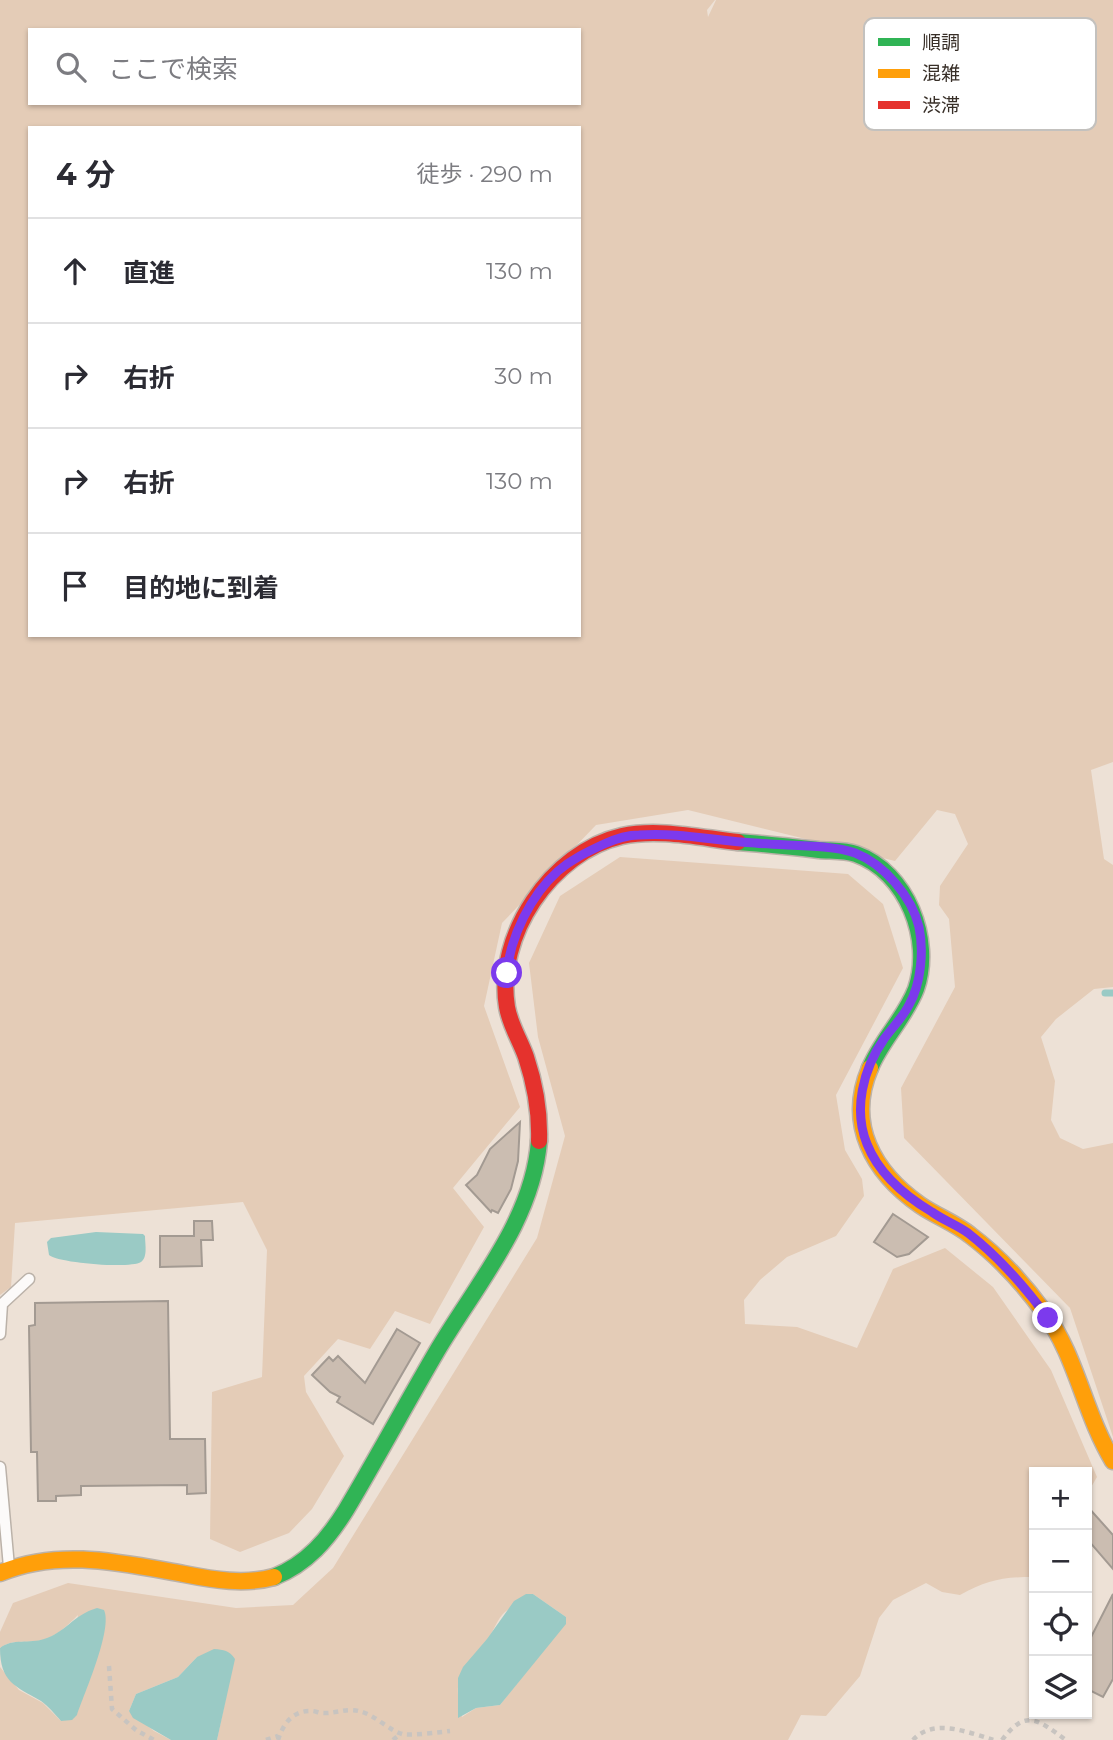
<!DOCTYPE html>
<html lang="ja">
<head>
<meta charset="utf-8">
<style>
  :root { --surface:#fff; --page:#f7f7f7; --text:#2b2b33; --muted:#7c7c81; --line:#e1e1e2 }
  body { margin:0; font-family:Montserrat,"Noto Sans JP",sans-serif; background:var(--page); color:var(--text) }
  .controls { position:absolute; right:21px; bottom:21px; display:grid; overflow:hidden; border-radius:0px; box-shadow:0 2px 5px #0004 }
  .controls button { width:63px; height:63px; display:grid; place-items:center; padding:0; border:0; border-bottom:2px solid var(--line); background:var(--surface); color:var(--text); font:35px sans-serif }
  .stop { position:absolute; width:21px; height:21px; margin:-16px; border:5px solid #7c3aed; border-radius:50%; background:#fff }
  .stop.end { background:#7c3aed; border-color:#fff; box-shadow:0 2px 7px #0008 }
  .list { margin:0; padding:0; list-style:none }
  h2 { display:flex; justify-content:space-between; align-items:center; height:91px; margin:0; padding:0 28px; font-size:30px }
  h2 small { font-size:23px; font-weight:400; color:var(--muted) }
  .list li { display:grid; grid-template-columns:46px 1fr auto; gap:21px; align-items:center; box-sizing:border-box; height:105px; padding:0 28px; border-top:2px solid var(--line) }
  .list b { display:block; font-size:26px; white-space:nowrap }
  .list em { font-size:23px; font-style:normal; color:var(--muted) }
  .icon { flex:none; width:38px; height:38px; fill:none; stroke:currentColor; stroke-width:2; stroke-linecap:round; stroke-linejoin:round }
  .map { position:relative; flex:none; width:1113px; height:1740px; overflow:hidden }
  .search { position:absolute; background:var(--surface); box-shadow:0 2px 5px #0004; left:28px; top:28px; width:553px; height:77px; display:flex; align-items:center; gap:18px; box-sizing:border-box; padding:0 24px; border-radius:0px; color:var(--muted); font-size:26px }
  .panel { position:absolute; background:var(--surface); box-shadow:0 2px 5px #0004; left:28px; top:126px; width:553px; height:511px; border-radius:0px }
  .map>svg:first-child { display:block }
  .green { fill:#e4ccb7; fill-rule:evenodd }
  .water { fill:#9acac5 }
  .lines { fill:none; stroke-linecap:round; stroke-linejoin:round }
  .stream { stroke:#9acac5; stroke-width:7 }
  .building { fill:#cbbdb1; stroke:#a39a92; stroke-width:2 }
  .lane-casing { stroke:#bbb2a9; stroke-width:13 }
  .fast-casing { stroke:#bbb2a9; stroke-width:19 }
  .slow-casing { stroke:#bbb2a9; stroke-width:19 }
  .jam-casing { stroke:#bbb2a9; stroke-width:19 }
  .path { stroke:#c8c4c0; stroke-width:4.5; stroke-dasharray:5 5; stroke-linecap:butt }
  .lane { stroke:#fcfaf9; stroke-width:10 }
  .fast { stroke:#30b455; stroke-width:16 }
  .slow { stroke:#ff9f0a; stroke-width:16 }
  .jam { stroke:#e5322d; stroke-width:16 }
  .route { stroke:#7c3aed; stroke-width:9 }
  .key { fill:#fff; stroke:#c3c1be; stroke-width:2 }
  .key-label { font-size:19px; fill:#382f28 }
</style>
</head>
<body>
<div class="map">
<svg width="1113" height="1740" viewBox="0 0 1113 1740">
  <rect width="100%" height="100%" fill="#ede1d6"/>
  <g class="green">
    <path d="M0 0H715L707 10 708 17 716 0H1113V762L1091 770 1104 859 1113 865V987L1094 989 1056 1019 1041 1037 1055 1081 1051 1120 1060 1138 1083 1149 1113 1143V1437L1070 1308 904 1138 901 1088 955 987 949 919 939 905 940 886 968 844 955 814 937 810 895 861 688 810 596 825 502 923 484 1006 520 1107 453 1188 484 1227 430 1324 395 1311 370 1349 338 1339 304 1376 306 1392 344 1456 312 1509 289 1533 240 1552 210 1539 212 1392 262 1377 267 1250 243 1202 15 1223 11 1287 0 1295ZM30 30H579V103H30ZM30 128H579V635H30Z"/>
    <path d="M620 857 848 874 883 904 903 968 836 1095 845 1150 862 1179 864 1196 836 1236 787 1257 760 1280 744 1300 745 1324 797 1327 857 1348 893 1269 945 1248 993 1287 1051 1370 1097 1477 1087 1494V1472H1034V1577C1003 1577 987 1580 960 1595L942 1592 926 1583 893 1600 879 1618 860 1676 826 1716 801 1715 788 1740H217L234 1659 197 1657 178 1677 136 1694 129 1711 154 1731 171 1740H0V1667L19 1690 43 1703 61 1721 78 1615C67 1626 55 1638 39 1641 26 1643 11 1639 0 1648V1632L13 1603 68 1583 236 1608 293 1605 333 1568 537 1238 565 1136 538 1037 529 963 560 896ZM533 1594 566 1617 538 1657 500 1705 476 1708 462 1717C451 1678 463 1668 487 1640 494 1631 497 1619 505 1612 513 1605 524 1600 533 1594Z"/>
  </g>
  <g class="water">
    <path d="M96 1232 143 1234 145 1236C145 1244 148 1257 141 1262 130 1269 58 1263 49 1255L47 1242 51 1238Z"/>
    <polygon points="526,1594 533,1594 566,1617 566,1624 500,1705 476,1708 458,1718 458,1678 463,1667 487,1639 514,1601"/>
    <path d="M97 1608 104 1610C113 1629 84 1694 77 1715L72 1720 61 1721C55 1714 48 1706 41 1701 15 1686 0 1682 0 1648 12 1638 30 1644 44 1639 65 1633 73 1615 97 1608Z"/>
    <path d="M214 1649C224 1650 229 1650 235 1659L217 1740H171L133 1718 129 1711 136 1694 178 1677 197 1657Z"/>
  </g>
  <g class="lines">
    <polyline class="stream" points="1105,993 1113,993"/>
  </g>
  <g class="building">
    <polygon points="520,1122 518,1161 511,1189 498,1213 492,1210 491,1212 466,1185 477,1175 490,1149"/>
    <polygon points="893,1214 928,1237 909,1254 897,1257 874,1242"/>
    <polygon points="194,1221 212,1221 213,1240 201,1240 202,1266 160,1267 160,1236 194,1236"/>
    <polygon points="168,1301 170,1439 205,1439 206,1493 187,1494 187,1485 81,1486 81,1495 56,1496 56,1501 38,1501 37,1452 31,1452 29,1326 35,1325 35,1303"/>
    <polygon points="397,1329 420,1343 373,1424 337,1402 340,1397 330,1392 312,1375 329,1357 333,1361 338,1356 365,1383"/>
    <polygon points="1087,1506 1113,1535 1113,1569 1087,1539"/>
    <polygon points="1113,1594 1113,1679 1103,1697 1087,1689 1087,1645"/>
  </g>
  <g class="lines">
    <defs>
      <g id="lane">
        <polyline points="0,1334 2,1304 29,1279"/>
        <polyline points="0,1467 9,1567"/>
      </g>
      <g id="fast">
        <path d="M738 842C765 844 792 847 819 850 831 851 845 850 856 854 907 872 933 940 916 989 905 1018 882 1039 870 1068"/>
        <path d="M274 1577C307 1564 328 1539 346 1510 377 1458 406 1404 437 1351 476 1285 533 1220 539 1141"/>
      </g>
      <g id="slow">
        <path d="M870 1068C846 1124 873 1172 920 1205 936 1216 955 1223 970 1235 998 1256 1023 1283 1044 1312 1077 1357 1084 1413 1113 1461"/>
        <path d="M0 1573C60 1548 122 1563 184 1574 214 1580 245 1585 274 1577"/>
      </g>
      <path id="jam" d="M539 1141C540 1112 535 1084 526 1057 520 1040 510 1025 507 1007 495 936 551 852 622 836 659 828 701 838 738 842"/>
    </defs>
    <use href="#lane" class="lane-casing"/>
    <use href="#fast" class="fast-casing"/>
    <use href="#slow" class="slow-casing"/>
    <use href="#jam" class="jam-casing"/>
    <g class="path">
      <polyline points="109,1666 112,1709 136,1730 154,1740"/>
      <polyline points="266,1740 278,1736"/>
      <path d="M278 1740C283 1724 293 1710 312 1711 315 1711 319 1713 322 1713 338 1714 347 1706 365 1713 376 1717 391 1731 402 1734 408 1736 442 1732 450 1731"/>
      <polyline points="393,1740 400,1734"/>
      <path d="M913 1740C934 1717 969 1733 994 1740"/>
      <path d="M1002 1740C1026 1708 1038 1720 1066 1740"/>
    </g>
    <use href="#lane" class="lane"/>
    <use href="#fast" class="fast"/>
    <use href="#slow" class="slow"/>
    <use href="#jam" class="jam"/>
  </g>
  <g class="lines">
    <path class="route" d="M507 973C510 937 531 895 558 871 572 859 587 852 604 844 615 839 626 835 639 835 678 832 717 841 755 843 783 846 830 844 855 853 884 864 912 897 919 927 924 951 921 984 909 1005 903 1017 892 1028 884 1039 863 1069 853 1110 867 1144 879 1174 905 1196 932 1212 943 1220 957 1225 968 1233 999 1257 1025 1287 1048 1318"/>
  </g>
  <rect x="864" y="18" width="232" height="112" rx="10" class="key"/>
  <rect x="878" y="38" width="32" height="8" fill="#30b455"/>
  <rect x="878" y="69" width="32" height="9" fill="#ff9f0a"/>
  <rect x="878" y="101" width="32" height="8" fill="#e5322d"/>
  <g class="key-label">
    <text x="922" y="49">順調</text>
    <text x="922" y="80">混雑</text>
    <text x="922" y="112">渋滞</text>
  </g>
</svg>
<div class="controls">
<button>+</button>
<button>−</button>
<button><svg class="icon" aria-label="locate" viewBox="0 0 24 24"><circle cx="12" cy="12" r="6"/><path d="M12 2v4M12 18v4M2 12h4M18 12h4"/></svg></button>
<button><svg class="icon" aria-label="layers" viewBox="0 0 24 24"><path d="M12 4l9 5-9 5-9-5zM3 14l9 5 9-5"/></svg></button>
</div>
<div class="stop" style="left:507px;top:973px"></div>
<div class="stop end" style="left:1048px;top:1318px"></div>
<div class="search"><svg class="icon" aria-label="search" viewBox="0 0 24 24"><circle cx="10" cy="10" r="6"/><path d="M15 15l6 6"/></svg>ここで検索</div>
<section class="panel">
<h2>4 分<small>徒歩 · 290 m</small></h2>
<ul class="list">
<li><svg class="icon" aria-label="ahead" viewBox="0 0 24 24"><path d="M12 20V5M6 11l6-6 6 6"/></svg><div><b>直進</b></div><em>130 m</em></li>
<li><svg class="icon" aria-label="right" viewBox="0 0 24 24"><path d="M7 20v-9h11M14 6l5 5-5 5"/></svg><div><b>右折</b></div><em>30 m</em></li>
<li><svg class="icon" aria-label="right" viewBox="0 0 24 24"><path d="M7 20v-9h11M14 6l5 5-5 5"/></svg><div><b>右折</b></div><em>130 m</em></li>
<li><svg class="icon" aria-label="arrive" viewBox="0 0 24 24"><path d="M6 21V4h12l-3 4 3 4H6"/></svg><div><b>目的地に到着</b></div></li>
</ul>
</section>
</div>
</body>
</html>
